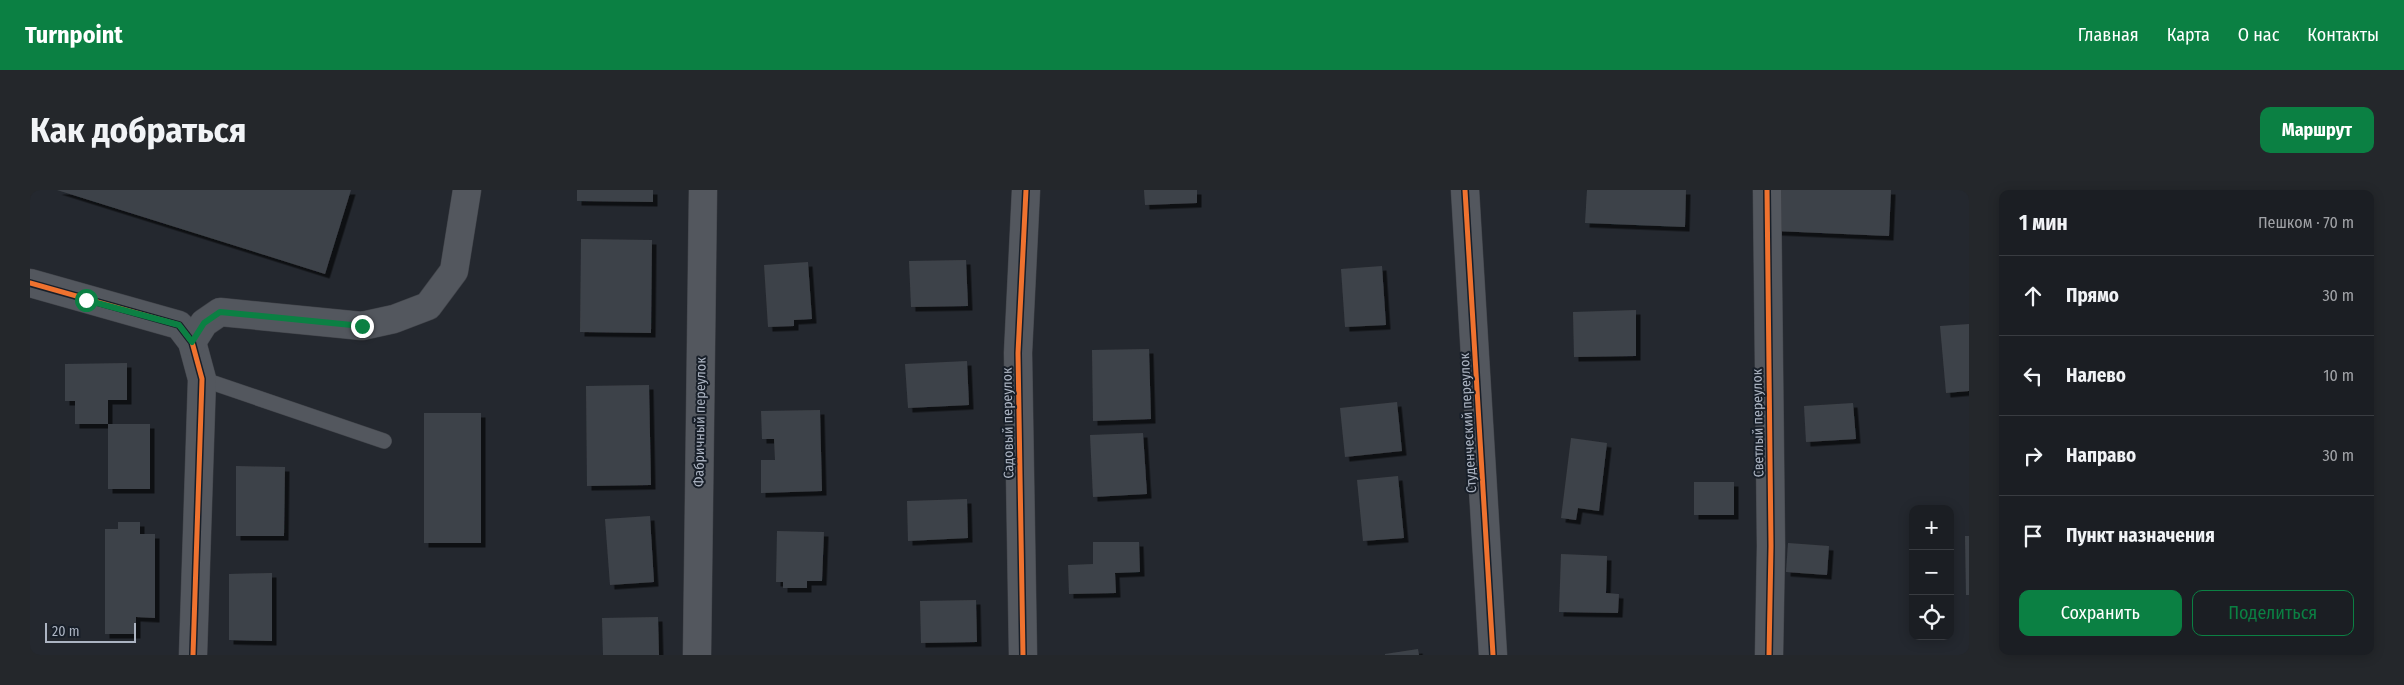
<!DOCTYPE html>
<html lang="ru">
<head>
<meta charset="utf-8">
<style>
  :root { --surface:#1b1e23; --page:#24272b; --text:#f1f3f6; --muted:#a0a2a6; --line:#393c41; --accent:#0b8043 }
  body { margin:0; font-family:"Fira Sans Condensed",sans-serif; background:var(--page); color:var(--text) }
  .controls { position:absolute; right:15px; bottom:15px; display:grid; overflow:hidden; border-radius:10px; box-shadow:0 2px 12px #0003 }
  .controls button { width:45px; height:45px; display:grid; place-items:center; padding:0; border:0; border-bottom:1px solid var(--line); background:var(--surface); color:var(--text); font:25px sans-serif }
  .scale { position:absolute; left:15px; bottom:12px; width:91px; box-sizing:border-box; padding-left:5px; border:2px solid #acb4c2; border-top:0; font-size:14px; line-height:18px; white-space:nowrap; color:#acb4c2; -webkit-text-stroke:4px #181f29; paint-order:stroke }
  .stop { position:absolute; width:15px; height:15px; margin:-11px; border:4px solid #0b8043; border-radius:50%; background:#fff }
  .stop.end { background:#0b8043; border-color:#fff; box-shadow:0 1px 5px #0008 }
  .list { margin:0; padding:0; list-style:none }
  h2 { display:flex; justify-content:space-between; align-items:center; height:65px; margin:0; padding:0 20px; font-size:21px }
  h2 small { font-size:16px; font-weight:400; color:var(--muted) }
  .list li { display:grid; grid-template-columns:32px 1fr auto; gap:15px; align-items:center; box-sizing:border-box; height:80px; padding:0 20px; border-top:1px solid var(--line) }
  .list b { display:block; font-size:19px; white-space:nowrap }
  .list em { font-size:16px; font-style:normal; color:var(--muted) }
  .actions { display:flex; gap:10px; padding:15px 20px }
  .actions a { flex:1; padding:11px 0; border:1px solid var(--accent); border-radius:10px; text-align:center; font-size:18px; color:var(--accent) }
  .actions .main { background:var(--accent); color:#fff }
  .icon { flex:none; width:28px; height:28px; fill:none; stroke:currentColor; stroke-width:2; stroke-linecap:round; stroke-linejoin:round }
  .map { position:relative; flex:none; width:1939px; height:465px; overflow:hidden; border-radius:10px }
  header { display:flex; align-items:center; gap:30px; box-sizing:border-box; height:70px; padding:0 25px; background:var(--accent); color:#fff }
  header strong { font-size:24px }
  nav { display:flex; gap:28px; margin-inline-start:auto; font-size:18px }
  .intro { display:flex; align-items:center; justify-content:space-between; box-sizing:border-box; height:120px; padding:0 30px }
  h1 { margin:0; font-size:35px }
  .button { padding:12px 22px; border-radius:10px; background:var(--accent); color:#fff; font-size:18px; font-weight:700 }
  main { display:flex; gap:30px; padding:0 30px }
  aside { flex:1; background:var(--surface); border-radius:10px; box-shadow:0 2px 12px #0003 }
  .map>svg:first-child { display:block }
  .building { fill:#3e4248; filter:url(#shadow) }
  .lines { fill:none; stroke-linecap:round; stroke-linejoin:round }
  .lane-casing { stroke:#404349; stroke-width:16 }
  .street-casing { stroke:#404349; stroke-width:29 }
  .lane { stroke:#53575e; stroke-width:15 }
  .street { stroke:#53575e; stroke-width:28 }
  .cycleway-casing { stroke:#181f29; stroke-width:8 }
  .cycleway { stroke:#ef722f; stroke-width:5 }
  .route { stroke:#0b8043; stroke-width:6 }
  .labels { text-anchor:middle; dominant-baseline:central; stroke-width:4; stroke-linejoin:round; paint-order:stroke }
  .street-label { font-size:14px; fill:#acb4c2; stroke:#181f29 }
</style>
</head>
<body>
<header>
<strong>Turnpoint</strong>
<nav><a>Главная</a><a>Карта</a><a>О нас</a><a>Контакты</a></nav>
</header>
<div class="intro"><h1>Как добраться</h1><a class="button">Маршрут</a></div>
<main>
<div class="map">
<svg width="1939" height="465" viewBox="0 0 1939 465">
  <defs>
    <filter id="shadow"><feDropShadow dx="4.5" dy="4.5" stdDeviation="0" flood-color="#0009"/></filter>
  </defs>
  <rect width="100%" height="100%" fill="#24282f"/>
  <g class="building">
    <polygon points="27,0 321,0 295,84"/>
    <polygon points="547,0 623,0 623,12 547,11"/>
    <polygon points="1114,0 1167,0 1167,13 1115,15"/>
    <polygon points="1557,0 1656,0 1655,37 1555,33"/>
    <polygon points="1746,0 1861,0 1859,46 1745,41"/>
    <polygon points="551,49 622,50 621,143 550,142"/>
    <polygon points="936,70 938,116 881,117 879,71"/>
    <polygon points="778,72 782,129 764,130 764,136 738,137 734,75"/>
    <polygon points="1352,76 1356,135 1315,137 1311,79"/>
    <polygon points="1606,120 1606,166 1544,167 1543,122"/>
    <polygon points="1939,134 1939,201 1916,203 1910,136"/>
    <polygon points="1119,159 1121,229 1063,231 1062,160"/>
    <polygon points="937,171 939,215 878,218 875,174"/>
    <polygon points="97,173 97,210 78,210 78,234 120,234 120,299 78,299 78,234 45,234 45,211 35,211 35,174"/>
    <polygon points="619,195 621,295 557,296 556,196"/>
    <polygon points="1367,212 1372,261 1315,267 1310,218"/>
    <polygon points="1823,213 1826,249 1776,252 1774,216"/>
    <polygon points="790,220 792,301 731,303 731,270 745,270 744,249 732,249 731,221"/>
    <rect x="394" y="223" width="57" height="130"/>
    <polygon points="1113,243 1117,304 1063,307 1060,245"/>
    <polygon points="1541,248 1577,253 1569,321 1548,318 1546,330 1531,328"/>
    <polygon points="206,276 255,277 254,346 206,346"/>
    <polygon points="1368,286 1374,348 1333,351 1327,290"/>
    <rect x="1664" y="292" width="40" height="33"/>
    <polygon points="937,309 938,348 878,351 877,311"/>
    <polygon points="620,326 624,392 580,395 575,329"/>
    <polygon points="88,332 110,332 110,344 125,344 125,428 106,427 106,444 75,444 75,339 88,339"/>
    <polygon points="747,341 794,342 792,391 777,391 777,398 753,398 753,392 746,392"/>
    <polygon points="1935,346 1939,346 1939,405 1936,405"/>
    <polygon points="1063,352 1109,352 1110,382 1085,383 1086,403 1039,404 1038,375 1063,374"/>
    <polygon points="1758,353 1799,356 1797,385 1756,382"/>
    <polygon points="1531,364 1577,366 1576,403 1589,404 1588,423 1529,422"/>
    <polygon points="242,383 242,451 199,450 199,384"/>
    <polygon points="946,410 947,452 891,453 890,411"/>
    <polygon points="628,427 629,465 573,465 572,428"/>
    <polygon points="1388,459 1389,465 1355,465 1355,464"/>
  </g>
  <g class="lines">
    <defs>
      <polyline id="lane" points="172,189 354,251"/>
      <g id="street">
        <polyline points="1435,0 1463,465"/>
        <polyline points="1737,0 1741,356 1739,465"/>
        <polyline points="0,93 149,135 162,152 172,189 163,465"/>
        <polyline points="162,152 174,133 190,122 332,136 364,129 398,116 424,81 437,0"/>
        <polyline points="667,465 673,0"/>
        <polyline points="993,465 988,163 996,0"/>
      </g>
    </defs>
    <use href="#lane" class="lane-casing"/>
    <use href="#street" class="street-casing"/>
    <use href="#lane" class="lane"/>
    <use href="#street" class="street"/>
    <defs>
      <g id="cycleway">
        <polyline points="1435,0 1463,465"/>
        <polyline points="1737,0 1741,356 1739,465"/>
        <polyline points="0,93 149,135 162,152 172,189 163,465"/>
        <polyline points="993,465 988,163 996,0"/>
      </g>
    </defs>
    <use href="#cycleway" class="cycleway-casing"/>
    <use href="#cycleway" class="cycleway"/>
  </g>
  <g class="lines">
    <polyline class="route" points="56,110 149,135 162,152 174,133 190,122 332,136"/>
  </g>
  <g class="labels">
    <g class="street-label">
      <text transform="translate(670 232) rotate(-89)">Фабричный переулок</text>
      <text transform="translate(978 233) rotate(-91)">Садовый переулок</text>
      <text transform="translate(1438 233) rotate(-93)">Студенческий переулок</text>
      <text transform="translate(1728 233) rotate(-91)">Светлый переулок</text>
    </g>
  </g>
</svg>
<div class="controls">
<button>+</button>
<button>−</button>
<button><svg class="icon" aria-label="locate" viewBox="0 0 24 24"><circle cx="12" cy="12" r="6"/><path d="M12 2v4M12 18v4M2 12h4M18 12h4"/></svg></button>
</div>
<div class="scale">20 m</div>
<div class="stop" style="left:56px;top:110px"></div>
<div class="stop end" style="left:332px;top:136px"></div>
</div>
<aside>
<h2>1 мин<small>Пешком · 70 m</small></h2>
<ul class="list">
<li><svg class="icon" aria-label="ahead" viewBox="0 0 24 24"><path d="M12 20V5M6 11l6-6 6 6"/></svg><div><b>Прямо</b></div><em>30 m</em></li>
<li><svg class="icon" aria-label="left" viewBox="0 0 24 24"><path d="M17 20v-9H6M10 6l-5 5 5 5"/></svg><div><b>Налево</b></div><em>10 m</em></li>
<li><svg class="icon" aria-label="right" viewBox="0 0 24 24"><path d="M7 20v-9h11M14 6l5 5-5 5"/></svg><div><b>Направо</b></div><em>30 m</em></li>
<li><svg class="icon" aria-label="arrive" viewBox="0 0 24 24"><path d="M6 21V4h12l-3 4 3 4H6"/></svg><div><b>Пункт назначения</b></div></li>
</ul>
<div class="actions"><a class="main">Сохранить</a><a>Поделиться</a></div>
</aside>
</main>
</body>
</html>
